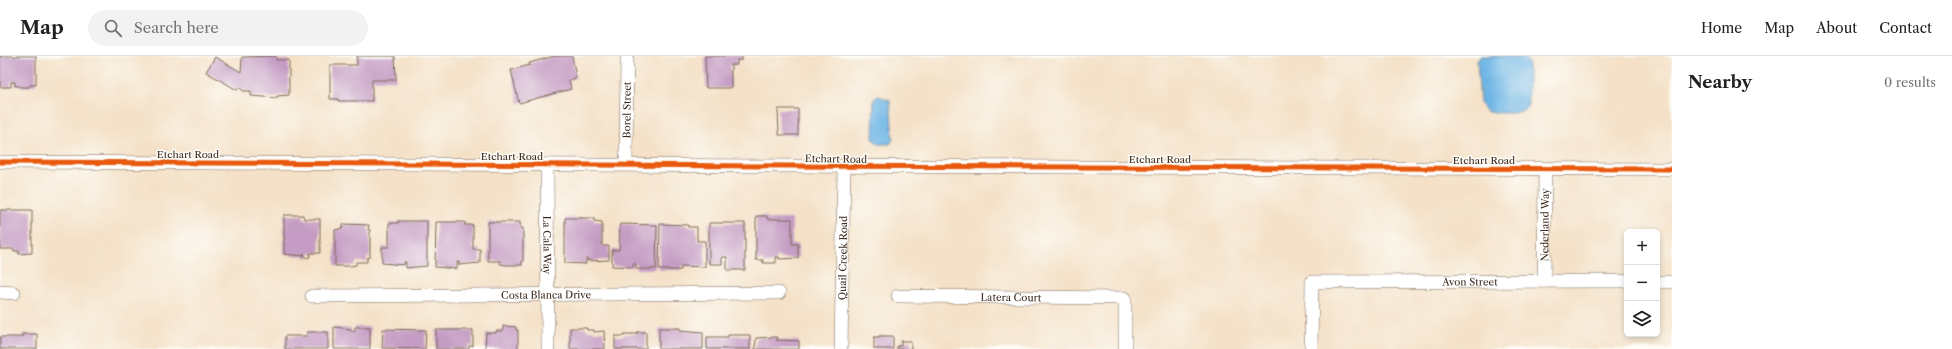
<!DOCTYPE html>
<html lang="en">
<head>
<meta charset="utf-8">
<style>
  :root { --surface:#fff; --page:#f2f2f2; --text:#222; --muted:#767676; --line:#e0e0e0 }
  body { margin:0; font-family:"Libre Caslon Text",serif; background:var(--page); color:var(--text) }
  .controls { position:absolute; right:12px; bottom:12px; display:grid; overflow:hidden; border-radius:6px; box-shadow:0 2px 6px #0003 }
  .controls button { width:36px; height:36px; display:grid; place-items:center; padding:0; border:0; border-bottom:1px solid var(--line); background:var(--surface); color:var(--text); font:20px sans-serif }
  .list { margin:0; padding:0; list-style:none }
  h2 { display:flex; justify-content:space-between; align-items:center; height:52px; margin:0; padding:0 16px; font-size:17px }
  h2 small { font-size:13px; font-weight:400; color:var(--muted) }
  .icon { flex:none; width:22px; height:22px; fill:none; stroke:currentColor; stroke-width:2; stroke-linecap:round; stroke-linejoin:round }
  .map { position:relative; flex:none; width:1672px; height:293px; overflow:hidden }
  header { display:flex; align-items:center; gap:24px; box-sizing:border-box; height:56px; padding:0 20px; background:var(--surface); border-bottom:1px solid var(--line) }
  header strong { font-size:19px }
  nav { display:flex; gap:22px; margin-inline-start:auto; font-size:14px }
  .search { width:280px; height:36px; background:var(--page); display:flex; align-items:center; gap:10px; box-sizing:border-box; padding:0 14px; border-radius:22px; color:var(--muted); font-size:15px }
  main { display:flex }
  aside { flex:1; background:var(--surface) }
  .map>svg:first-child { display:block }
  .water { fill:#6db5e5; stroke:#547082 }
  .building { fill:#c59cc4 }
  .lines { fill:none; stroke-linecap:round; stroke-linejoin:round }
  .minor-casing { stroke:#7c6a59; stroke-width:14 }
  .minor { stroke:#fff; stroke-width:13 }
  .cycleway-casing { stroke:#fdfcf7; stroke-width:8 }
  .cycleway { stroke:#e8590c; stroke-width:5 }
  .labels { text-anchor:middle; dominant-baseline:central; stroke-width:3; stroke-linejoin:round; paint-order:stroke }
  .street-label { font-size:10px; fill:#3b2a1e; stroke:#fdfcf7 }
</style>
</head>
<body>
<header>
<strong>Map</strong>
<div class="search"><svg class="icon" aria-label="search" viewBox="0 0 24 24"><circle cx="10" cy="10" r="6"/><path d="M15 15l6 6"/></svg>Search here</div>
<nav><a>Home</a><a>Map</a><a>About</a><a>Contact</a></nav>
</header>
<main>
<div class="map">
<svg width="1672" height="293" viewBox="0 0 1672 293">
  <rect width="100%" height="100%" fill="#fdfcf7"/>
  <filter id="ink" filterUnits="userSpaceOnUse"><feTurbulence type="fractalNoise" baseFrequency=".025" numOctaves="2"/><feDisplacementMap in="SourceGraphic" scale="8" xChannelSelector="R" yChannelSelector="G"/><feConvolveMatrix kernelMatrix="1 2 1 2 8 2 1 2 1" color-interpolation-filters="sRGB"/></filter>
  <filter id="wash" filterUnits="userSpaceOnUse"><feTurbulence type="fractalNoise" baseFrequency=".012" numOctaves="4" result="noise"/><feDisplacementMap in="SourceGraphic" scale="16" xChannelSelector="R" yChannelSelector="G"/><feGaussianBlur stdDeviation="0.9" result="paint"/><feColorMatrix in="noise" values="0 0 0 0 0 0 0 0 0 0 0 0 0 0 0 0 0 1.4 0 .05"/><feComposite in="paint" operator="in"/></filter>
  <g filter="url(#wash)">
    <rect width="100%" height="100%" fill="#f4e1c7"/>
    <g class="water">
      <path d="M1480 0 1524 1 1528 6V50C1518 61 1501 56 1487 56L1480 47 1477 4Z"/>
      <polygon points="878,40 890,44 893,83 890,88 878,88 873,83 874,43"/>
    </g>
    <g id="blocks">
      <g class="building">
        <polygon points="0,0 36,0 36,29 30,29 30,31 20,31 20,30 15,30 15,26 11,26 11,31 0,31"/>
        <polygon points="276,0 276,4 289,4 289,39 277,40 277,42 251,40 251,35 243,35 239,31 237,34 206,16 215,1 241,16 242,1"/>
        <polygon points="357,0 395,0 396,24 372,24 372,45 338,45 338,43 330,43 330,9 357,9"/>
        <polygon points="555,0 572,0 576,22 569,24 571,33 519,47 511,14 530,9 529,7"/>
        <polygon points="705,0 742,0 742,4 737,4 737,9 731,9 731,32 706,32"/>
        <polygon points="778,53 798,53 798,79 779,79"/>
        <polygon points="0,154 32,154 32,197 19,198 19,195 14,195 14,193 0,193"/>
        <polygon points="284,159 303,159 304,163 320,163 320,197 310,197 310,201 307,202 304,200 304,197 303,200 284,198"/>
        <polygon points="756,160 767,160 767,163 792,163 792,188 798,188 798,202 779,203 779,201 776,201 776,207 763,207 763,204 756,204"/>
        <polygon points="565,162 594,162 594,165 602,166 602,190 609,190 609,204 588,205 588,203 586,203 586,208 565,207"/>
        <polygon points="398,165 427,165 427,210 406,212 406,206 404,206 404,209 382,207 382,191 389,191 389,167 398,167"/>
        <polygon points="436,166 465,166 465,169 473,169 473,193 480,193 480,207 459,209 459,206 457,206 457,213 435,211"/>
        <polygon points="488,166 520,166 520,172 523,172 523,205 522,205 522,209 507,209 500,208 500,205 488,205"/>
        <polygon points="709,167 745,167 745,214 727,214 727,201 722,201 722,208 709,208"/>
        <polygon points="343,168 369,169 368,174 370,174 370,201 367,202 367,206 356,206 356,209 351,210 335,210 335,174 343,172"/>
        <polygon points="620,168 657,169 656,213 636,213 636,208 633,208 633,211 612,210 612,194 619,194"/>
        <polygon points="660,168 688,169 688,171 697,171 697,185 705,185 705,211 681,210 681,214 659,214"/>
        <polygon points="503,270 516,271 516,274 518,274 518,293 485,293 486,277 496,277 496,275 503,275"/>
        <polygon points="334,271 351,273 351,275 355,275 355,271 370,271 370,293 334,293"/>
        <polygon points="570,272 587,272 587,274 594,274 594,276 604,275 605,293 570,293"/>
        <polygon points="659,272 680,272 680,274 703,276 703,293 659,293"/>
        <polygon points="383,273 426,274 425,293 382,292"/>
        <polygon points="436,274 473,274 473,290 469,290 469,293 436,293"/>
        <polygon points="307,276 328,276 328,293 285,293 285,280 307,280"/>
        <polygon points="637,276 646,276 646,293 615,293 615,280 624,280 624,278 637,278"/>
        <polygon points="22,278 37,278 37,293 0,293 0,281 22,281"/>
        <polygon points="728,279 750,279 750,293 707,293 707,281 728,281"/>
        <polygon points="879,280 893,280 893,293 874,293 874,281 879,281"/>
        <polygon points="777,281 777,285 778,284 799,285 799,293 755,293 756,282"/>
        <polygon points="901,285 911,285 911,293 897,293 897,290 901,290"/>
      </g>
    </g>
  </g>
  <g filter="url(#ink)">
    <use href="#blocks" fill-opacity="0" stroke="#7c6a59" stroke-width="1"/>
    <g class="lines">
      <defs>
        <g id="minor">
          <path d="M0 106C557 109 1115 112 1672 113"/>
          <path id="s1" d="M626 108 627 0"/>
          <path id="s2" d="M547 109 548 293"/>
          <path id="s3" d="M1544 225 1545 113"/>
          <polyline points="1657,226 1672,226"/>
          <polyline points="0,236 14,237"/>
          <path id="s4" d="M312 240 779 237"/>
          <path id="s5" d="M898 240 1125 242V293"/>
          <path id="s6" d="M841 293 844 112"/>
          <path id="s7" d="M1311 293 1312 226 1627 225"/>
        </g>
      </defs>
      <use href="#minor" class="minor-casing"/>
      <use href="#minor" class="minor"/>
      <defs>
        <path id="cycleway" d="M0 106C557 109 1115 112 1672 113"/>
      </defs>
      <use href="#cycleway" class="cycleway-casing"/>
      <use href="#cycleway" class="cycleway"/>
    </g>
  </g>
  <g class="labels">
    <g class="street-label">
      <text stroke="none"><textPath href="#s1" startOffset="54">Borel Street</textPath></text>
      <text x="188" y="98">Etchart Road</text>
      <text x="512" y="100">Etchart Road</text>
      <text transform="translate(836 103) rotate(1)">Etchart Road</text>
      <text x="1160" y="103">Etchart Road</text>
      <text x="1484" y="104">Etchart Road</text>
      <text stroke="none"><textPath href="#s3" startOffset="56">Nederland Way</textPath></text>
      <text stroke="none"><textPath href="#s2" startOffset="80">La Cala Way</textPath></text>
      <text stroke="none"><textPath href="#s6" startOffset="91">Quail Creek Road</textPath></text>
      <text stroke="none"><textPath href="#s7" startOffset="225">Avon Street</textPath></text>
      <text stroke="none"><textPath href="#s4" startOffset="234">Costa Blanca Drive</textPath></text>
      <text stroke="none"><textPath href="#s5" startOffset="113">Latera Court</textPath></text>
    </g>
  </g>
</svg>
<div class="controls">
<button>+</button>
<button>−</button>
<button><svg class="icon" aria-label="layers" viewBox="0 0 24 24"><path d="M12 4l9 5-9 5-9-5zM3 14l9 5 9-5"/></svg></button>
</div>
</div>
<aside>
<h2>Nearby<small>0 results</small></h2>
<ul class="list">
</ul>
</aside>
</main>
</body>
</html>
